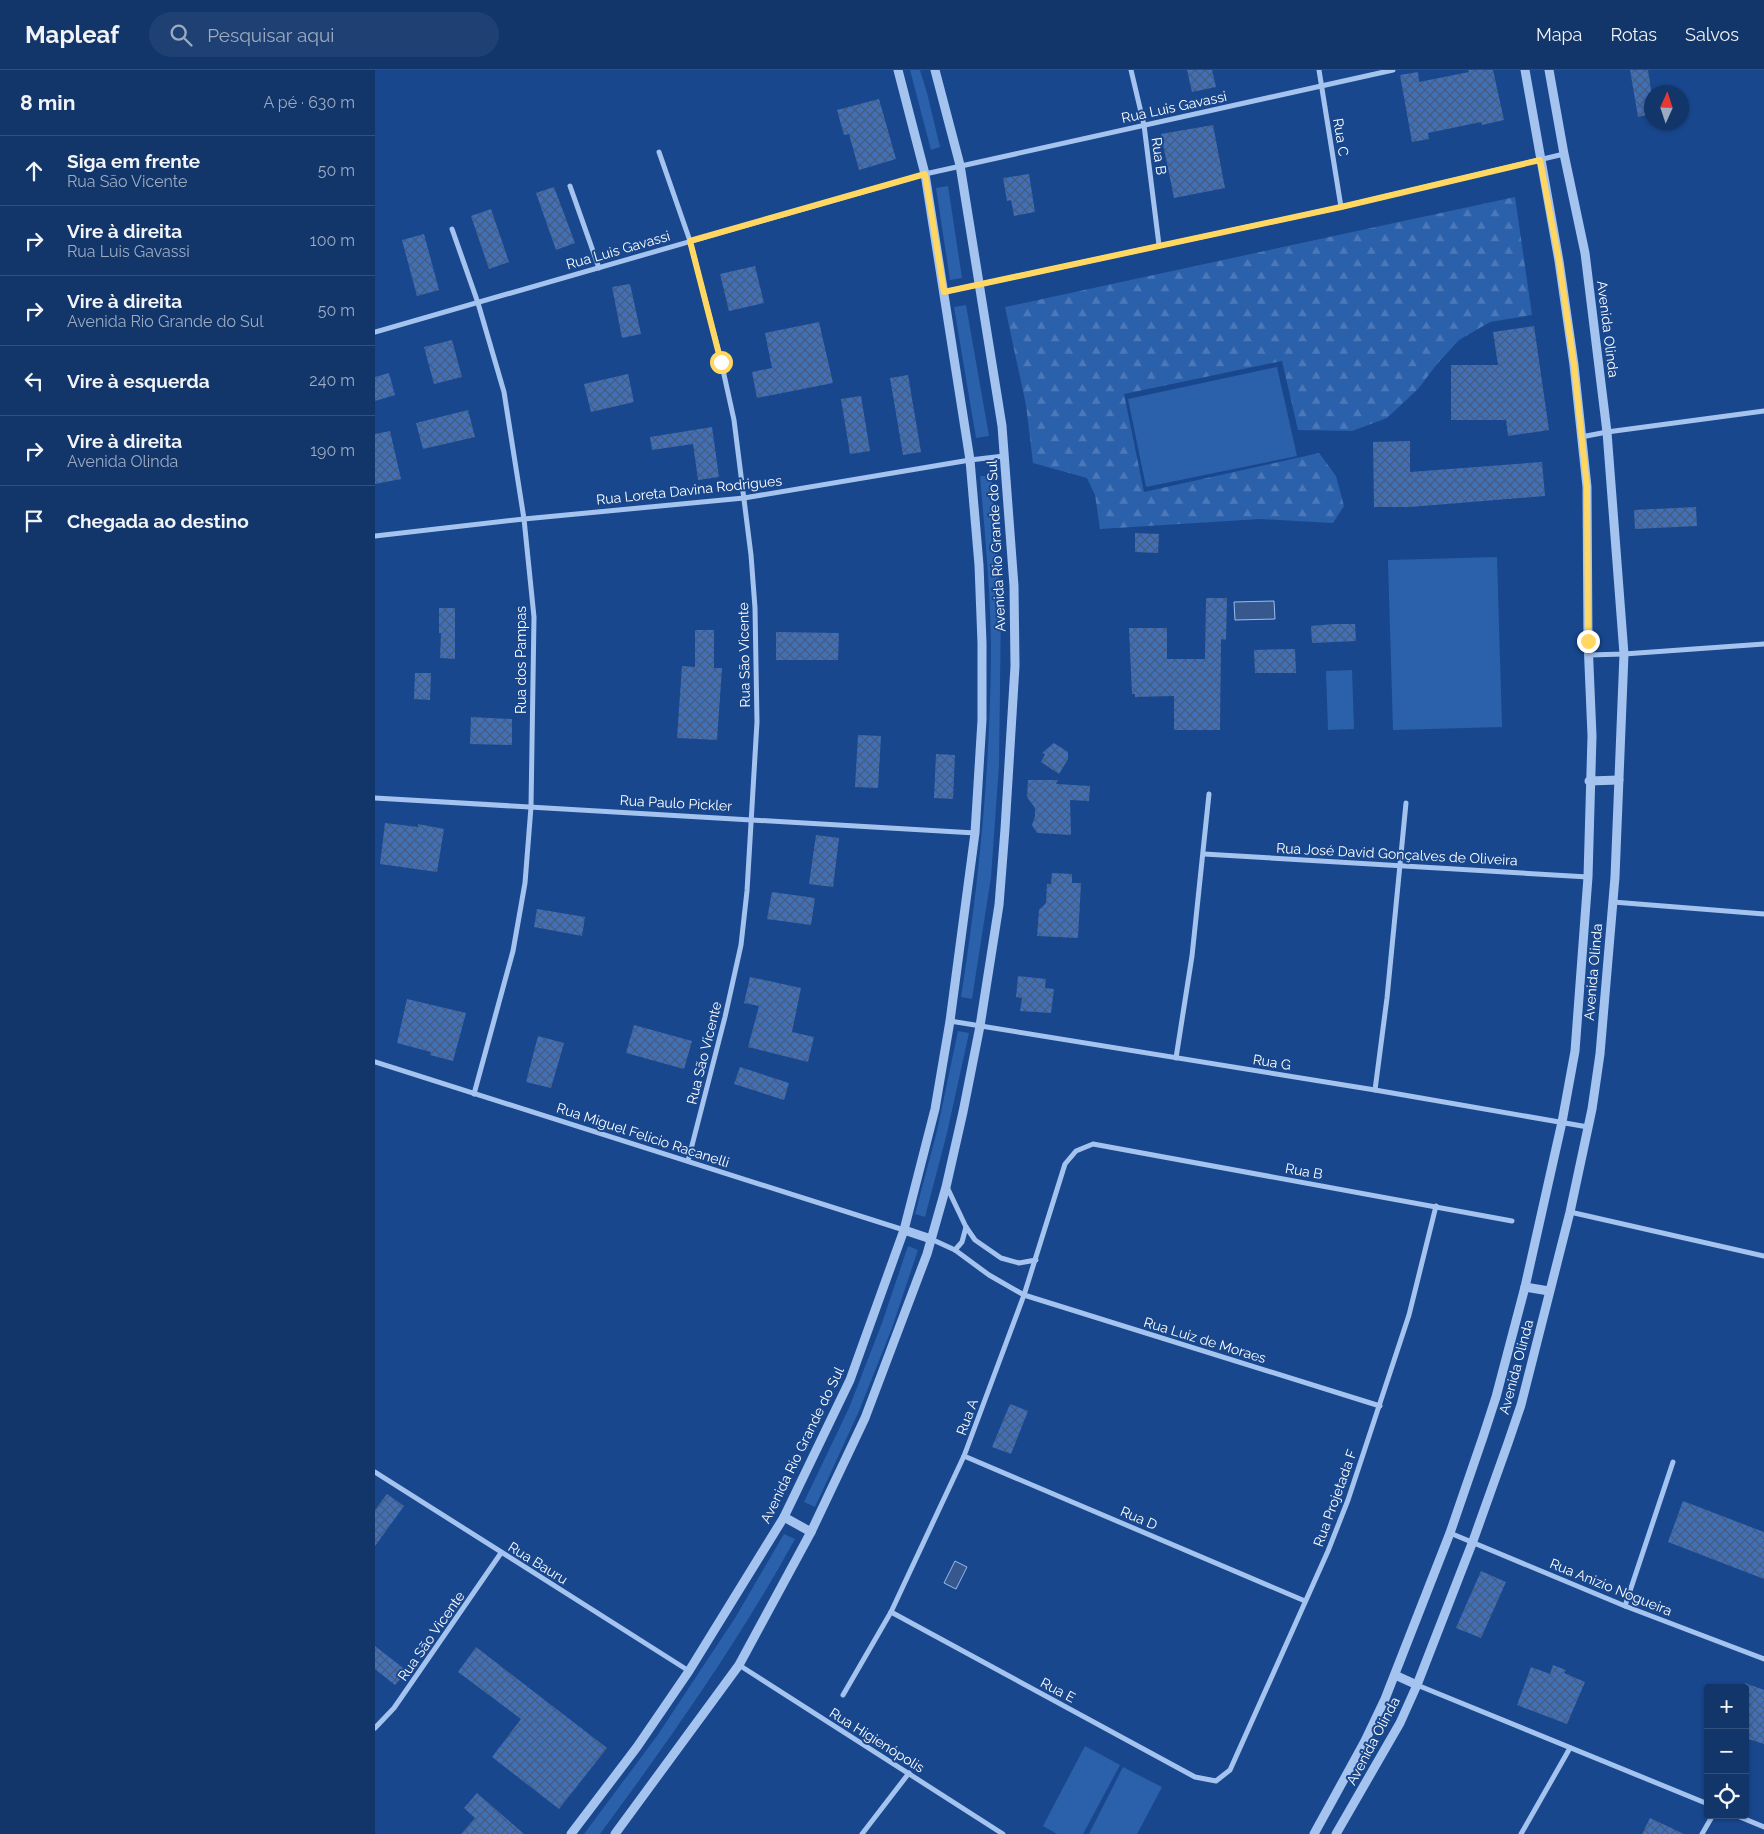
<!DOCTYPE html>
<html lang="pt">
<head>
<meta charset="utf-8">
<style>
  :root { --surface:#12356a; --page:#1f4072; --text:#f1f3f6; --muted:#9cabc1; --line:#31507e }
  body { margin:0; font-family:Raleway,sans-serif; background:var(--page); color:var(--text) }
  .controls { position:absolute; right:15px; bottom:15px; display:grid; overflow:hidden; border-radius:5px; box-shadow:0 1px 4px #0004 }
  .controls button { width:45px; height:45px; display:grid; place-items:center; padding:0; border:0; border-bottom:1px solid var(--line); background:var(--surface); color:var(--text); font:25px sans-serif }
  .compass { position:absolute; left:1269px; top:15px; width:45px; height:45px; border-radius:50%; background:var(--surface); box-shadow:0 1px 4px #0004; rotate:3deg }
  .stop { position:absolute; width:15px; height:15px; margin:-11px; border:4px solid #ffd761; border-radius:50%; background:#fff }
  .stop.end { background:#ffd761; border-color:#fff; box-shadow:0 1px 5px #0008 }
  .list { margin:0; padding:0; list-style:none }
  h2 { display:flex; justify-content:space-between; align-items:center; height:65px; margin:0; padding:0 20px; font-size:21px }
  h2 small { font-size:16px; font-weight:400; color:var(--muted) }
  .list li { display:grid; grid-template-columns:32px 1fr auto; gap:15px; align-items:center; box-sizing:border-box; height:70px; padding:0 20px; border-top:1px solid var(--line) }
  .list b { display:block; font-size:19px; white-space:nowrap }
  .list p { margin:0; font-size:16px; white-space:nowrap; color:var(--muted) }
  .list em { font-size:16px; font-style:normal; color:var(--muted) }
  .icon { flex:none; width:28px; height:28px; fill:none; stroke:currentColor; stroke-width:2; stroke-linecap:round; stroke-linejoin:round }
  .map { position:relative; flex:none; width:1389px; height:1764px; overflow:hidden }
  header { display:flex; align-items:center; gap:30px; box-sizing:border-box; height:70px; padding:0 25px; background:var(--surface); border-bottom:1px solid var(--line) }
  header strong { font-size:24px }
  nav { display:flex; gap:28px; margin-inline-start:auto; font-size:18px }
  .search { width:350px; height:45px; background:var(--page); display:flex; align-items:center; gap:12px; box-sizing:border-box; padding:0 18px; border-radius:28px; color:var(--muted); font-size:19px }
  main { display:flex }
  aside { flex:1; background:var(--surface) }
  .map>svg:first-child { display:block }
  .green { fill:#2b60ab }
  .forest { fill:url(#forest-firs) }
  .water { fill:#36588c; stroke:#96bdf1 }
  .building { fill:url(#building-cross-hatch) }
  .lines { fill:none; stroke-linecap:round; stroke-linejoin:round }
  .minor { stroke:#a4c3ef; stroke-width:5 }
  .tertiary { stroke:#a4c3ef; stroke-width:9 }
  .route { stroke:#ffd761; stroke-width:6 }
  .labels { text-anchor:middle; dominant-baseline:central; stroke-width:4; stroke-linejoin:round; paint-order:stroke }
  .street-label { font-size:14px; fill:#fff; stroke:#18478d }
</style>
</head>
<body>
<header>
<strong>Mapleaf</strong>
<div class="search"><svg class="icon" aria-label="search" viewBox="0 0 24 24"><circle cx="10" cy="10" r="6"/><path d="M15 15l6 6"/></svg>Pesquisar aqui</div>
<nav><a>Mapa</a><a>Rotas</a><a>Salvos</a></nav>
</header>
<main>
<aside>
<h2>8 min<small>A pé · 630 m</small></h2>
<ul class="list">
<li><svg class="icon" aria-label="ahead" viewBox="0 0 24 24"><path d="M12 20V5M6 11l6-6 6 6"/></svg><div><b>Siga em frente</b><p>Rua São Vicente</p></div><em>50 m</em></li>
<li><svg class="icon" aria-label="right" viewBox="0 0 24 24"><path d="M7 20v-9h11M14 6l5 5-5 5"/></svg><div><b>Vire à direita</b><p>Rua Luis Gavassi</p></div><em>100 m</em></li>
<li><svg class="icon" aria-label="right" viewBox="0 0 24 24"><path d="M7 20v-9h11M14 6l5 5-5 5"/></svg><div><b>Vire à direita</b><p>Avenida Rio Grande do Sul</p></div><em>50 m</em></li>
<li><svg class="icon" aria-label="left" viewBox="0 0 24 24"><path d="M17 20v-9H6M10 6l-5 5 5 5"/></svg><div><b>Vire à esquerda</b></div><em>240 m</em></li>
<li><svg class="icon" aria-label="right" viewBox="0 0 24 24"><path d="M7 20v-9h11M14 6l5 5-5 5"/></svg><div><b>Vire à direita</b><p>Avenida Olinda</p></div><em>190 m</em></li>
<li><svg class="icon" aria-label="arrive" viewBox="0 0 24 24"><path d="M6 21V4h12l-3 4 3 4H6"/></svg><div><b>Chegada ao destino</b></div></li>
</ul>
</aside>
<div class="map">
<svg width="1389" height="1764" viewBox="0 0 1389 1764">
  <defs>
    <pattern id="forest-firs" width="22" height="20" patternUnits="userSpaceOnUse" patternTransform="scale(1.25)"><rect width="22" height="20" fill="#2b60ab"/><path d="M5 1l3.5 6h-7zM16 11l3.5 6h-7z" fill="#4b78b8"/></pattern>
    <pattern id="building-cross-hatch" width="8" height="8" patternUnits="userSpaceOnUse" patternTransform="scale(1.25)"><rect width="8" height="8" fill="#4170b6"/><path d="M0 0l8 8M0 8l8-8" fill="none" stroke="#475c7c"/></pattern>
  </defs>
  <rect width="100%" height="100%" fill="#18478d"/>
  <g class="green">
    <polygon points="535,0 545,0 552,23 565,77 556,80"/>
    <polygon points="573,116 587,208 575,210 561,118"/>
    <polygon points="591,235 614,366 601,368 579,237"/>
    <polygon points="902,297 922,386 771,417 753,329"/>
    <path d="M605 406H616L626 539 624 695 616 807 597 929 586 927C604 813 615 700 616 584 616 525 610 466 605 406Z"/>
    <polygon points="1122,487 1127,657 1018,660 1013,490"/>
    <polygon points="977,600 979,659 953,660 951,601"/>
    <polygon points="583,961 594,963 572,1063 550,1147 540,1144 562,1061"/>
    <polygon points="533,1176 543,1180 517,1258 484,1341 440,1437 429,1432 474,1338 507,1253"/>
    <path d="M409 1464 420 1469C363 1573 295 1669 225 1764H209L282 1666 360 1548Z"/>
    <polygon points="710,1676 745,1695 708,1764 682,1764 668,1756"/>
    <polygon points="748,1697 787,1717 762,1764 714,1764"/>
  </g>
  <polygon class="forest" points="1140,127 1157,245 1115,252 1084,270 1062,294 1043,319 1012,348 977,361 923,360 907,291 749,324 769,422 944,383 961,406 969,436 958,453 885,449 725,459 720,425 712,408 658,393 651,335 630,237"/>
  <g class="water">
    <polygon points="899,531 900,549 860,550 859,532"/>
    <polygon points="580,1491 592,1497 581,1519 569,1513"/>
  </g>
  <g class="building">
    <polygon points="812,0 837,0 841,17 817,22"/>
    <polygon points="1093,0 1118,0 1129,50 1107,55 1106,52 1053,63 1054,69 1037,72 1025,5 1043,2 1044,12 1094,2"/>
    <polygon points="1255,0 1273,0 1276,20 1276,44 1263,47"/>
    <polygon points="504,29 521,89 484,100 474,64 469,65 462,40"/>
    <polygon points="838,55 850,118 799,128 786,64"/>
    <polygon points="654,104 660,142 639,146 636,130 632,131 628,108"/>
    <polygon points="179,117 200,173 181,180 161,123"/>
    <polygon points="116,139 134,192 114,199 96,146"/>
    <polygon points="49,164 64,220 42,226 27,170"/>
    <polygon points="380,196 389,233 354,241 345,204"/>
    <polygon points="255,214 266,264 247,268 237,217"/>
    <polygon points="444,252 458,313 382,328 377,302 397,298 390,263"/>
    <polygon points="1159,256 1174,360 1133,366 1131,350 1076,350 1076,295 1123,295 1118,262"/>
    <polygon points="77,270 87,307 59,314 49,277"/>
    <polygon points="14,303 20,325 0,331 0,307"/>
    <polygon points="253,304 259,332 216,342 209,314"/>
    <polygon points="533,305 546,382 528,385 515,308"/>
    <polygon points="486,326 495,381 475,384 466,329"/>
    <polygon points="93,340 100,367 48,379 41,353"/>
    <polygon points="337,357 344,407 323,410 318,374 277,380 275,367"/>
    <polygon points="15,361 26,409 0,414 0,364"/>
    <polygon points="1035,371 1035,402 1167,392 1170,426 1035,437 999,437 998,372"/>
    <polygon points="1321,437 1322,456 1260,459 1259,440"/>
    <polygon points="760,463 784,464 783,483 760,482"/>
    <polygon points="831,528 852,528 851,570 846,569 845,660 799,660 799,626 760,627 760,624 757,624 754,558 792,558 792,589 830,589"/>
    <polygon points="64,538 80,538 80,589 65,588 66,563 64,563"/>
    <polygon points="960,554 980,554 981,571 937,573 936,556"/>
    <polygon points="320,560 339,560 339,598 347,598 342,670 302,668 307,596 320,597"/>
    <polygon points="401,562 464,563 463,590 401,590"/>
    <polygon points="920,579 921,603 880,603 879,580"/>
    <polygon points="40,603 56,603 55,630 39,629"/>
    <polygon points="96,647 137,649 137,675 95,674"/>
    <polygon points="483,665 506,666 503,718 480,717"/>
    <polygon points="679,673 693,682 693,689 684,704 666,692 670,684 667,683"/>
    <polygon points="561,684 580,685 578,729 559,728"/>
    <polygon points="653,710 683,710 681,714 715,716 714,731 695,730 696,765 662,763 657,755 660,746 660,738 652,727"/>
    <polygon points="10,753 43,757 43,754 69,759 62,802 5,794"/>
    <polygon points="441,765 464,768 458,817 434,814"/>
    <polygon points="677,803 697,804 697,813 706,813 703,868 662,866 664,840 671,833 672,814 676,814"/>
    <polygon points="397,822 440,828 436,855 392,849"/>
    <polygon points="162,839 210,847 207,866 159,857"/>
    <polygon points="643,906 671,909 670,918 679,919 676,943 645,941 647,928 641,927"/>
    <polygon points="375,907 426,918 417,962 439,967 433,992 373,977 384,936 369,933"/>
    <polygon points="32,929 91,943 78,991 55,985 56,982 22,973"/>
    <polygon points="259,955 317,971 309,999 251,983"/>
    <polygon points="163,966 189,973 176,1018 151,1012"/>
    <polygon points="365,997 414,1013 409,1030 359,1014"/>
    <polygon points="635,1334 653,1341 636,1384 617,1377"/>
    <polygon points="12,1424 29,1436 0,1476 0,1440"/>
    <polygon points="1308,1431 1389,1462 1389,1509 1293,1472"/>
    <polygon points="1106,1501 1131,1512 1106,1568 1081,1558"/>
    <polygon points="0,1576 32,1601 20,1615 0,1599"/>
    <polygon points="101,1577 232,1678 184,1739 117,1687 146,1649 83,1602"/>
    <polygon points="1178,1595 1191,1600 1189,1603 1210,1612 1192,1654 1142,1635 1156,1597 1175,1604"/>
    <polygon points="1370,1613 1389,1620 1389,1674 1370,1668"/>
    <polygon points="102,1723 149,1764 86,1764 100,1748 89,1738"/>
    <polygon points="1275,1748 1309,1764 1267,1764"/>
  </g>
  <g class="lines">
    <g class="minor">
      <polyline points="756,0 769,55 784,175"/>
      <polyline points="944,0 966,137"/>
      <polyline points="284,82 315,171 346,291 359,350 376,485 380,538 382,652 372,821 366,875 350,947 313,1091"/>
      <polyline points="195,116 224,198"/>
      <polyline points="77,159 103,233 129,322 149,449 159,547 156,737 150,813 138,881 99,1024"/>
      <polyline points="569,222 966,137 1189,84"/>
      <polyline points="0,262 550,104 1018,0"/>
      <polyline points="1206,367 1232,362 1389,341"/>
      <polyline points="0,466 149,449 369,428 595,390 629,386"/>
      <polyline points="1214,585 1249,584 1389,574"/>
      <polyline points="0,728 600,763"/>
      <polyline points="829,784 1213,807"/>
      <polyline points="1238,832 1389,844"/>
      <polyline points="575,951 1000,1020 1213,1057"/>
      <polyline points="801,988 817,886 834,724"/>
      <polyline points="0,992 529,1160"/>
      <polyline points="1000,1020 1012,928 1031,733"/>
      <polyline points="572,1117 591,1157 600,1170 626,1188 644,1193 661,1190"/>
      <polyline points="1195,1142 1389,1186"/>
      <polyline points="556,1169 580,1180 614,1205 649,1225 1005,1336"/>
      <polyline points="580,1180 587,1172 591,1157"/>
      <polyline points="589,1386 930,1531"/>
      <polyline points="0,1402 314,1601"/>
      <polyline points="1075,1463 1250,1536 1389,1589"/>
      <polyline points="1250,1536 1298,1392"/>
      <polyline points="516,1542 820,1707 841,1711 855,1700 953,1481 973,1430 1034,1245 1061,1136"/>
      <polyline points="364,1595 628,1764"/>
      <polyline points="1042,1615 1333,1734"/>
      <polyline points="468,1625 516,1542 589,1386 649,1225 690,1094 701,1081 718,1074 1137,1151"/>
      <polyline points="0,1658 19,1638 126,1483"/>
      <polyline points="1360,1745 1389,1757"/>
      <polyline points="487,1764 534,1703"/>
      <polyline points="1146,1764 1195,1678"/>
      <polyline points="1327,1764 1338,1745"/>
    </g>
    <g class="tertiary">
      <polyline points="1214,711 1244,710"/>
      <polyline points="529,1160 556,1169"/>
      <polyline points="1150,1217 1174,1221"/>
      <polyline points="409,1447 436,1462"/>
      <polyline points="1020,1605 1042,1615"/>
      <polyline points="196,1764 262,1677 314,1601 409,1447 475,1310 529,1160 560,1039 575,951 600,763 607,650 607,573 604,495 595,390 550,104 523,0"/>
      <polyline points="240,1764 364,1595 436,1462 490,1348 552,1184 571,1117 588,1042 605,956 624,835 630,759 640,596 639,516 627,356 585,95 560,0"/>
      <polyline points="939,1764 990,1671 1010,1629 1075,1463 1108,1367 1121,1327 1150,1217 1187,1052 1200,981 1213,807 1217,666 1213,571 1212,417 1199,295 1184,191 1150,0"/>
      <polyline points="961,1764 1025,1653 1042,1615 1098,1471 1133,1373 1146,1335 1195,1142 1217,1039 1225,984 1240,807 1249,584 1232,362 1210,183 1189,84 1174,0"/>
    </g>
  </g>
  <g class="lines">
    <polyline class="route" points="346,292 315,171 550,104 569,222 966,137 1165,90 1184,191 1199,295 1212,417 1213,571"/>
  </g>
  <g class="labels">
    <g class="street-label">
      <text transform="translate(799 37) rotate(-12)">Rua Luis Gavassi</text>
      <text transform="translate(966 67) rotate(81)">Rua C</text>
      <text transform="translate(784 86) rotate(82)">Rua B</text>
      <text transform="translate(243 180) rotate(-16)">Rua Luis Gavassi</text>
      <text transform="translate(1233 259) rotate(83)">Avenida Olinda</text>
      <text transform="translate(314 420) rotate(-6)">Rua Loreta Davina Rodrigues</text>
      <text transform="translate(621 476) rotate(-93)">Avenida Rio Grande do Sul</text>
      <text transform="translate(369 585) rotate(-91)">Rua São Vicente</text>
      <text transform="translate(146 590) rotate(-90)">Rua dos Pampas</text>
      <text transform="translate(301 733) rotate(3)">Rua Paulo Pickler</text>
      <text transform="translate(1022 784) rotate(3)">Rua José David Gonçalves de Oliveira</text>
      <text transform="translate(1218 902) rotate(-85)">Avenida Olinda</text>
      <text transform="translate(329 983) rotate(-76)">Rua São Vicente</text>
      <text transform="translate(897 992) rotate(9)">Rua G</text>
      <text transform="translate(268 1065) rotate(18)">Rua Miguel Felicio Racanelli</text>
      <text transform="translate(929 1101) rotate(10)">Rua B</text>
      <text transform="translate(830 1270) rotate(17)">Rua Luiz de Moraes</text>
      <text transform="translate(1141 1297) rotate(-75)">Avenida Olinda</text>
      <text transform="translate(592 1347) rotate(-70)">Rua A</text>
      <text transform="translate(427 1375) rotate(-64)">Avenida Rio Grande do Sul</text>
      <text transform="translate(960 1428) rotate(-70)">Rua Projetada F</text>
      <text transform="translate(764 1448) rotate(23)">Rua D</text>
      <text transform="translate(163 1493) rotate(32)">Rua Bauru</text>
      <text transform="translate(1236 1517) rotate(22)">Rua Anizio Nogueira</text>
      <text transform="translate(56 1566) rotate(-55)">Rua São Vicente</text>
      <text transform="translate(683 1620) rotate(28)">Rua E</text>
      <text transform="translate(502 1670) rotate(32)">Rua Higienópolis</text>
      <text transform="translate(998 1671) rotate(-62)">Avenida Olinda</text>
    </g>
  </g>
</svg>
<div class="controls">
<button>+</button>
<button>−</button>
<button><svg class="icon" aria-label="locate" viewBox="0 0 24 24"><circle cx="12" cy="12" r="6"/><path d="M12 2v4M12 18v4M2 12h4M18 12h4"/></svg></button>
</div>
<svg class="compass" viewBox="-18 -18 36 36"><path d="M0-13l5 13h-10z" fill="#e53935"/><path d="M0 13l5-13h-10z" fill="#9cabc1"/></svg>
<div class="stop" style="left:346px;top:292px"></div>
<div class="stop end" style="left:1213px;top:571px"></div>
</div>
</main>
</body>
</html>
